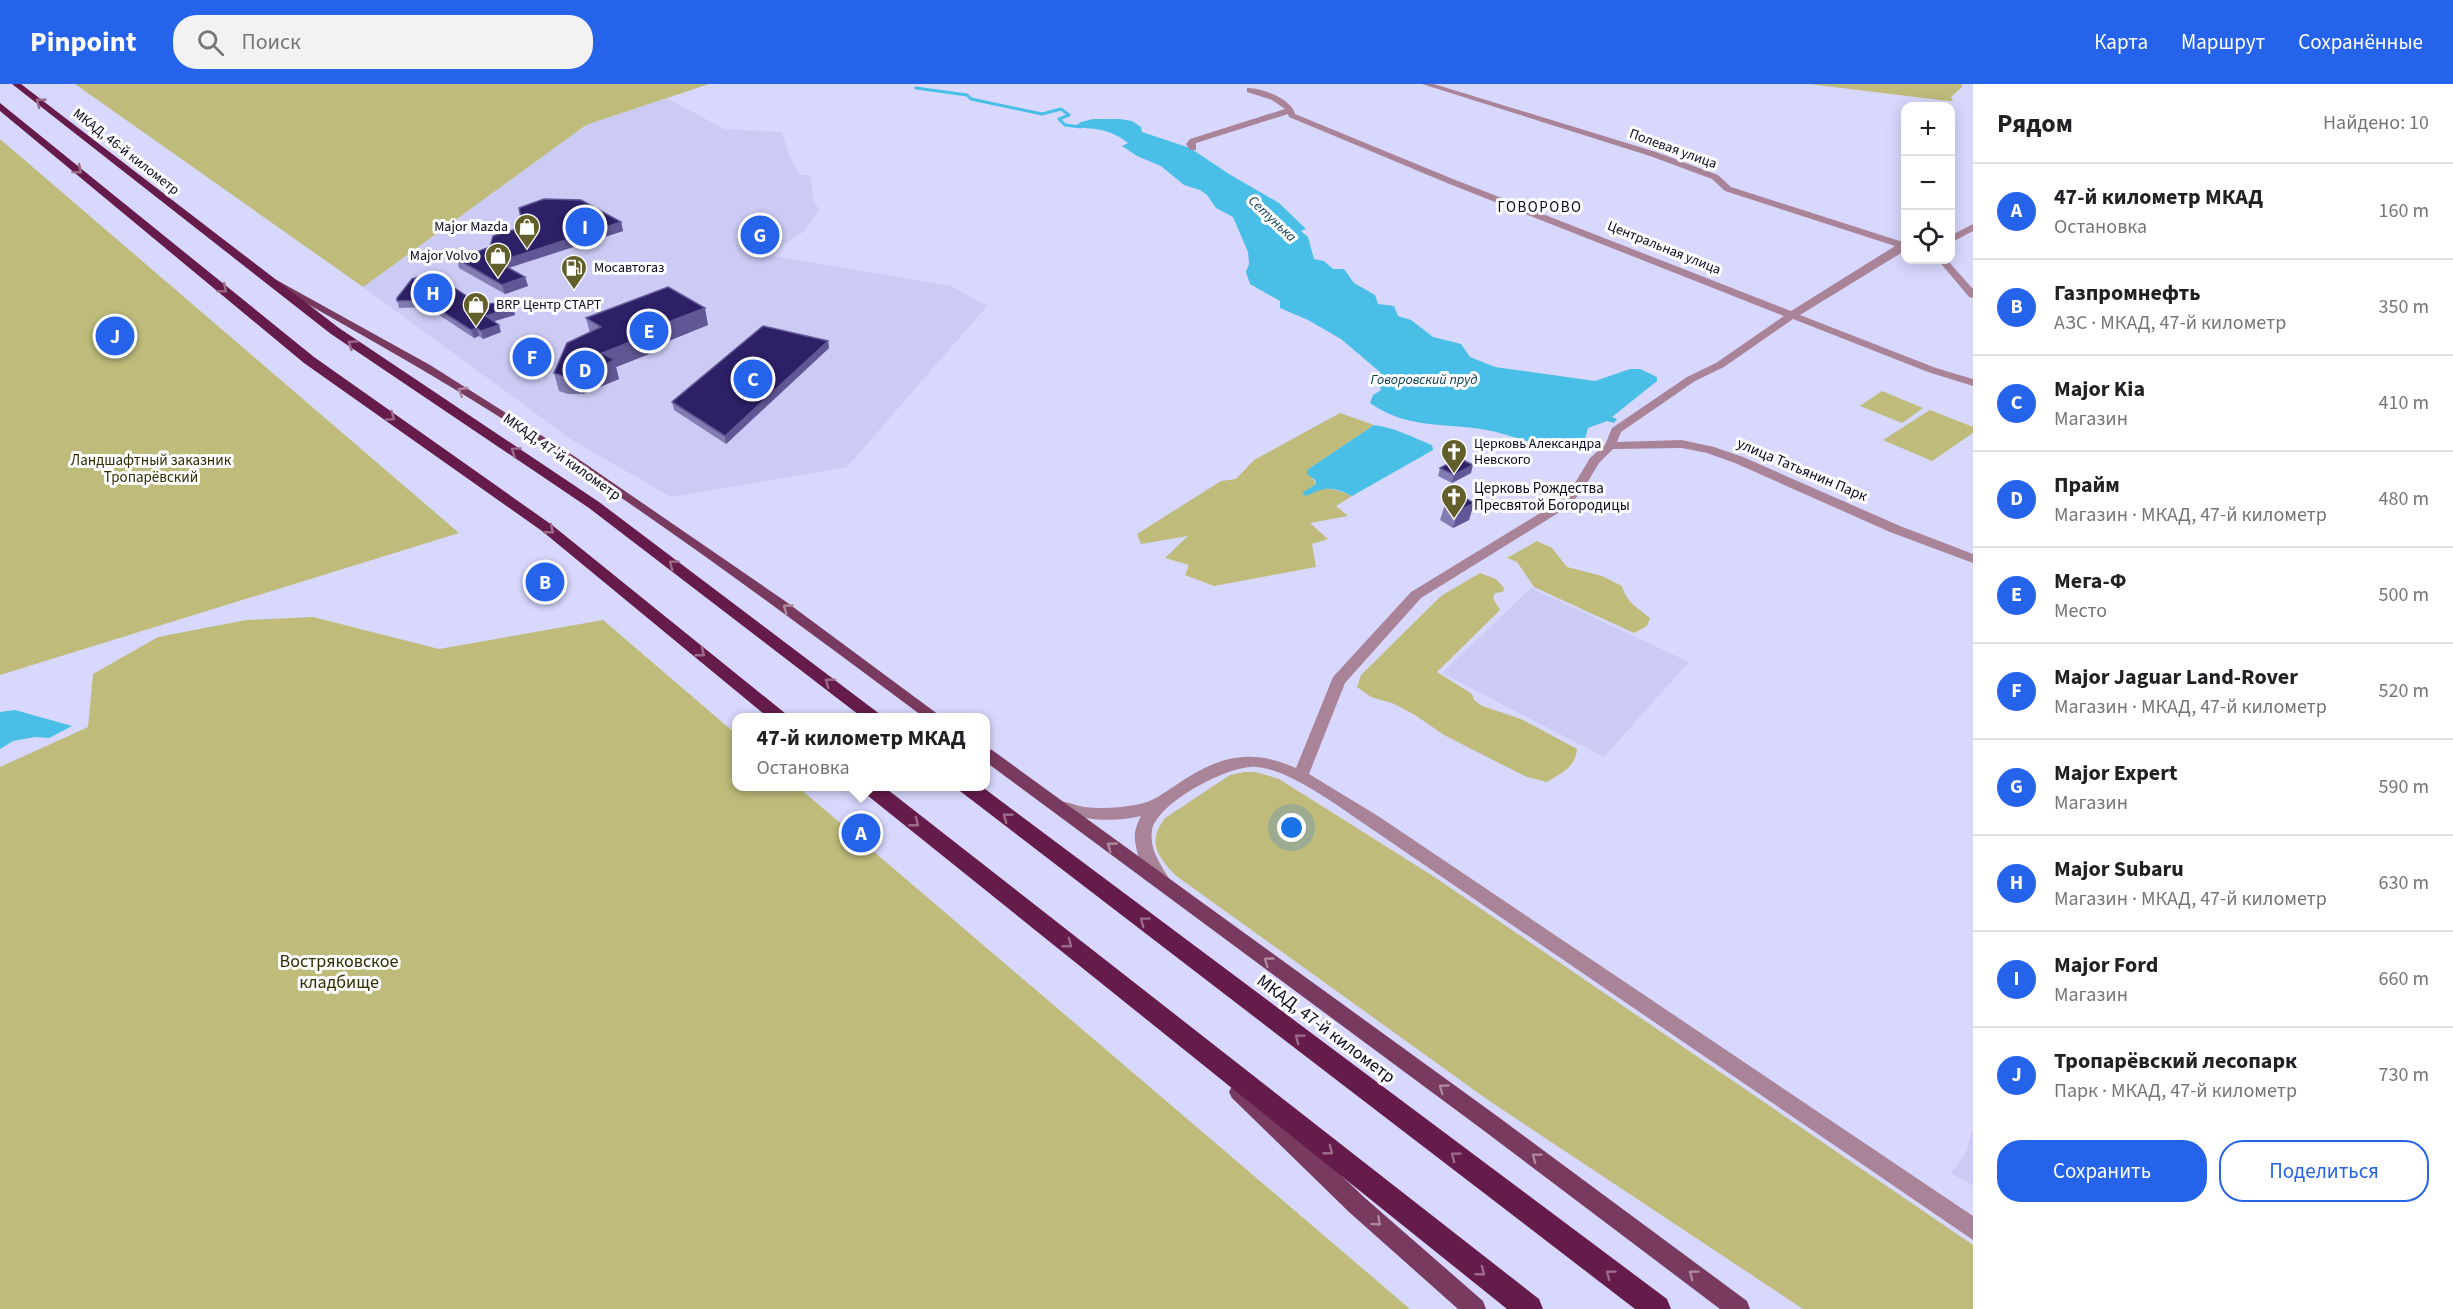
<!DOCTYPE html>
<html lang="ru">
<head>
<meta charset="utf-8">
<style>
  :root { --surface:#fff; --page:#f2f2f2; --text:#202124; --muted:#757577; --line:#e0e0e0; --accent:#2563eb }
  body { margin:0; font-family:"Source Sans 3",sans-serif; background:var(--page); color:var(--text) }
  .controls { position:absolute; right:18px; top:18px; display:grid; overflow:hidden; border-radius:12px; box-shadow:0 3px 15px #0003 }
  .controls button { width:54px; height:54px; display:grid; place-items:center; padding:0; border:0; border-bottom:2px solid var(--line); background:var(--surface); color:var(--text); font:30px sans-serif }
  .you { position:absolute; left:1292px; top:744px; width:21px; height:21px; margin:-15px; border:4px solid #fff; border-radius:50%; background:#1a73e8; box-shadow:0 0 0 9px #1a73e833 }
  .badge { display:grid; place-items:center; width:39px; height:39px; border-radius:50%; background:var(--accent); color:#fff; font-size:20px; font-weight:700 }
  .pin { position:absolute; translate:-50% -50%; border:3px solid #fff; box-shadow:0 2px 6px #0006 }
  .popup { position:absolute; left:732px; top:629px; width:258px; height:78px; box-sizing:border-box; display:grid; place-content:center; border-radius:12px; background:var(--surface); filter:drop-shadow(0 2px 4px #0005); font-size:20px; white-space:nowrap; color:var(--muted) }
  .popup b { font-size:22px; color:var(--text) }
  .popup::after { content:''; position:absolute; left:50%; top:100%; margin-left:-12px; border:12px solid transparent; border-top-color:var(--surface) }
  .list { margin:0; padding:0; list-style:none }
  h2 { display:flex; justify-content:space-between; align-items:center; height:78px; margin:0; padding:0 24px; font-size:26px }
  h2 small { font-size:20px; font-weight:400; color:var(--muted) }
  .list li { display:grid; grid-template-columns:39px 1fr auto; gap:18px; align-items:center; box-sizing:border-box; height:96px; padding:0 24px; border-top:2px solid var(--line) }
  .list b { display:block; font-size:22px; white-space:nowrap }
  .list p { margin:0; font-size:20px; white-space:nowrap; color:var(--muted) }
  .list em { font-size:20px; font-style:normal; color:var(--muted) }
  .actions { display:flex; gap:12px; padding:18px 24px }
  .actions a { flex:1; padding:14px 0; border:2px solid var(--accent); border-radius:24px; text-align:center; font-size:21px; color:var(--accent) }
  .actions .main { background:var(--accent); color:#fff }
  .icon { flex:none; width:33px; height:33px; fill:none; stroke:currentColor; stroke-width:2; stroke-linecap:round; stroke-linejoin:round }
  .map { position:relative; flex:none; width:1973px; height:1225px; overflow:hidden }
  header { display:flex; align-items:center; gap:36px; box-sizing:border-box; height:84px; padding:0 30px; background:var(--accent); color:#fff }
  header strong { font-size:28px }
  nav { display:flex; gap:33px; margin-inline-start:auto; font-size:21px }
  .search { width:420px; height:54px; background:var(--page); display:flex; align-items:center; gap:15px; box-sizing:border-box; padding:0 21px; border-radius:24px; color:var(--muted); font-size:22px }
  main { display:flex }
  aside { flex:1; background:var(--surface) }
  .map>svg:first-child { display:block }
  .built { fill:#cbcbf5 }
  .green { fill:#bebb7b }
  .water { fill:#49bee7 }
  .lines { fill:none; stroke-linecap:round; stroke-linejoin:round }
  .stream { stroke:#49bee7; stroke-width:3 }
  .minor { fill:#a98498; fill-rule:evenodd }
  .major { fill:#793a5f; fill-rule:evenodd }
  .highway { fill:#661c4b; fill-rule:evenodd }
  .wall { fill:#827cb2 }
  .shaded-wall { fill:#605794 }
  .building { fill:#2d2067; stroke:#605794; stroke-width:1.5 }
  .oneway { stroke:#9b6b89 }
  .oneway2 { stroke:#ae889e }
  .labels { text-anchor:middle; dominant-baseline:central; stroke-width:6; stroke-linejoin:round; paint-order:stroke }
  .far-street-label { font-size:14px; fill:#0c0a1f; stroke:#fdfdfd }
  .far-water-label { font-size:14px; font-style:italic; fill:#0c4051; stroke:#fdfdfd }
  .far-poi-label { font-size:14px; fill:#0c0a1f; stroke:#fdfdfd; text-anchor:start }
  .far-quarter-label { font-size:15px; letter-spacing:1.5px; fill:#0c0a1f; stroke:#fdfdfd }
  .street-label { font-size:15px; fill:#0c0a1f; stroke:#fdfdfd }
  .park-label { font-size:15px; fill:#322f04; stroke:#fdfdfd }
  .poi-label { font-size:15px; fill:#0c0a1f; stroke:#fdfdfd; text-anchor:start }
  .near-park-label { font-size:18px; fill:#322f04; stroke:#fdfdfd }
  .near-street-label { font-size:18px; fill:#0c0a1f; stroke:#fdfdfd }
</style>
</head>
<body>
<header>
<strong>Pinpoint</strong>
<div class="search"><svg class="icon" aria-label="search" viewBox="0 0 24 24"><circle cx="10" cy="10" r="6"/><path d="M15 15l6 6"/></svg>Поиск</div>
<nav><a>Карта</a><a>Маршрут</a><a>Сохранённые</a></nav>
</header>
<main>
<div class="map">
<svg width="1973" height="1225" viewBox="0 0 1973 1225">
  <rect width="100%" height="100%" fill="#d8d8fe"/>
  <g class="built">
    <polygon points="667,14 724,45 782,48 790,73 800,91 811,91 813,117 820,126 802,149 780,163 773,172 951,202 987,222 847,383 671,413 572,356 363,203 586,41"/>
    <polygon points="1531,504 1689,578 1604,673 1442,589"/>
    <polygon points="1973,1044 1973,1102 1951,1089 1966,1068"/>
  </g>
  <g class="green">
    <polygon points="75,0 709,0 586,41 363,203"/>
    <polygon points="1809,0 1962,0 1962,3 1951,13 1953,17 1948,17"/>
    <polygon points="0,55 459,449 0,591"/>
    <polygon points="1882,307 1923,324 1902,339 1860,322"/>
    <polygon points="1930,326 1973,343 1973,349 1932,377 1883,356"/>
    <path d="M1340 329 1374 341 1307 386 1316 400 1303 409C1324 403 1331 403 1352 412L1336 422 1348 432 1310 439 1328 455 1312 460 1316 483 1214 502 1185 491 1189 481 1165 474 1188 452 1141 460 1137 450 1221 397 1236 395 1254 376Z"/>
    <path d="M1537 457 1552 464 1567 483 1602 492 1622 502C1626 518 1638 524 1650 534L1647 542 1634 549 1534 503 1517 478 1507 474Z"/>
    <path d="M1480 489 1496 495 1504 504 1503 508 1495 509 1493 514 1500 526 1437 588 1472 610 1474 616 1482 622 1521 635 1577 665C1576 683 1560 690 1547 698L1527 693 1505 682 1444 651 1415 631 1392 619 1371 613 1357 603 1361 591 1441 512Z"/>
    <polygon points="313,533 439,565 603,536 736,650 736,702 798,703 1410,1225 0,1225 0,683 88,643 93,590 158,553 246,536"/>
    <path d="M1244 688H1256L1279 695 1433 792 1973 1161V1225H1803L1488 1016 1175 791C1157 772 1147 758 1165 734L1230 691Z"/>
  </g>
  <g class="water">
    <path d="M1093 35H1120L1132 37 1141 43 1142 48 1190 64 1229 90 1279 119 1306 145 1301 147 1308 153 1314 175 1324 177 1333 185H1344L1354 199 1375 211 1378 220 1394 222 1398 232 1411 236 1433 253 1461 260 1470 273 1495 283 1595 297 1630 285H1640L1657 293V297L1612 333 1617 335 1614 339 1607 337 1588 344 1585 355C1581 357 1574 363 1569 363 1545 365 1519 354 1496 348 1451 337 1411 348 1370 319L1373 311 1381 306 1378 298 1380 288 1341 255 1308 236 1280 224V217L1250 200 1246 188 1249 180 1248 168 1233 133 1216 124 1207 111 1200 106 1184 101 1161 82 1137 72 1122 62 1128 59C1111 45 1096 45 1074 43L1081 38Z"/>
    <path d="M1374 341C1393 343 1414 354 1432 361L1433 366 1352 412C1332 403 1327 402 1306 412L1302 409 1316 400 1315 396 1307 390V386Z"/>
    <polygon points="15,626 72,642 49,654 35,653 13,657 0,665 0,628"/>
  </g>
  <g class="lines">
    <polyline class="stream" points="916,4 967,11 971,15 1042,30 1061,25 1069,31 1059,35 1065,41 1081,43"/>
    <g class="minor">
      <path d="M1422 0H1434L1656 68 1718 91 1731 103 1906 159V166L1800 231 1936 284 1973 295V302L1928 288 1793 235 1724 283 1695 297 1621 348 1617 358 1682 356 1714 363 1743 373 1900 442 1973 470V479L1890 448 1735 379 1707 369 1682 364 1613 365 1599 379 1581 409 1563 426 1421 514 1345 599 1309 690 1378 732 1973 1132V1156L1366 741C1338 722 1290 686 1257 683 1230 680 1156 719 1152 747 1149 767 1162 782 1171 798L1168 803C1149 809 1136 771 1135 756 1134 747 1137 740 1141 732 1110 739 1083 736 1053 726L1051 722 1053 718C1063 715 1074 721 1084 723 1101 725 1118 724 1135 721 1154 718 1163 709 1179 699 1220 672 1250 664 1296 684L1333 593 1411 508 1555 420 1572 404 1590 374 1605 361 1612 344 1687 293 1716 279 1784 232 1447 99 1289 33 1288 30 1196 59V66H1190L1186 60 1190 55 1285 25 1272 16 1247 8V4C1262 4 1292 15 1295 30L1453 95 1791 227 1895 162 1725 107 1712 95 1650 72Z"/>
      <polygon points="1973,140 1973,147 1950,159 1950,152"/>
      <polygon points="1938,176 1947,176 1973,205 1973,214 1969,213"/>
    </g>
    <g class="major">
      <path d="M273 194 430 281 574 372 785 517 943 634H925C780 526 635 418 482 322 413 279 341 239 270 199L268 197Z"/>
      <polygon points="986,664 992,666 1497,1032 1747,1217 1750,1225 1720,1225 1483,1046 986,678"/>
      <polygon points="1239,999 1246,1002 1365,1114 1483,1217 1486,1225 1458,1225 1349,1128 1232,1014 1229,1008 1232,1002"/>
    </g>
    <g class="highway">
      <polygon points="12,0 21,0 339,244 599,418 885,634 863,634 589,424 331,250"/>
      <polygon points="0,19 314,273 552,441 791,634 769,634 542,447 304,279 0,27"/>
      <polygon points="860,702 883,702 1539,1215 1543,1225 1507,1225 862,707"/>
      <polygon points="958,702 981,702 1667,1215 1671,1225 1635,1225 960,707"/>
    </g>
  </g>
  <g class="wall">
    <polygon points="621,138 623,147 509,184 525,193 528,202 505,210 459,184 457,175 490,163 523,143"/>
    <polygon points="397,214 480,221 515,231 494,237 501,248 483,255 479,252 474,254 427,223 399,224"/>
    <polygon points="586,234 708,241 661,260 662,265 616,283 619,295 583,310 568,310 559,307 554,289 590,249"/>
    <polygon points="828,257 829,264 726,360 674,326 672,318"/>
    <polygon points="1440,384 1471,389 1452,399 1438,392"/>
    <polygon points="1474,419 1469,436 1453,444 1440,436 1445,420"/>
  </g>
  <g class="shaded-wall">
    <polygon points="621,138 623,147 501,186 498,178"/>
    <polygon points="525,193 528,202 505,210 502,201"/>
    <polygon points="512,217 515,231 488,239 486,232"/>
    <polygon points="705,224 708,241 661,260 662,265 616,283 619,295 583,310 579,292 602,269 653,244"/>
    <polygon points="499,241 501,248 483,255 481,247"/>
    <polygon points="477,244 479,252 474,254 471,246"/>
    <polygon points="828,257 829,264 726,360 725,352"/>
    <polygon points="1473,381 1471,389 1452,399 1454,391"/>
    <polygon points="1474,419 1469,436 1453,444 1458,427"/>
  </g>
  <g class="building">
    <polygon points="544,115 581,116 621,138 498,178 525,193 502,201 457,175 490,163 493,152 523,143 519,124"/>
    <polygon points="432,189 480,221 512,217 513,223 486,232 499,241 481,247 477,244 471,246 424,216 397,217 397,214 412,195"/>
    <polygon points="668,203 705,224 653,244 658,247 602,269 615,276 579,292 563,292 554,289 567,259 601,243 586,234"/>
    <polygon points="763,242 828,257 725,352 672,318"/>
    <polygon points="1459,374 1473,381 1454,391 1440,384"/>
    <polygon points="1461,412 1474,419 1458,427 1445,420"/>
  </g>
  <defs><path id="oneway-chevron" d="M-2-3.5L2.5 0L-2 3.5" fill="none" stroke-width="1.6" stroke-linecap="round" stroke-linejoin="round" transform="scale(1.5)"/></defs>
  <g class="oneway">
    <use href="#oneway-chevron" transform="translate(40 18) rotate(-142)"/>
    <use href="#oneway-chevron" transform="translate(78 86) rotate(40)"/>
    <use href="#oneway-chevron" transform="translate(223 205) rotate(40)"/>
    <use href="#oneway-chevron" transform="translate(352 260) rotate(-145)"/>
    <use href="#oneway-chevron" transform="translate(391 333) rotate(35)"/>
    <use href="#oneway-chevron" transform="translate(515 367) rotate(-146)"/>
    <use href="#oneway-chevron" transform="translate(550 446) rotate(39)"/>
    <use href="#oneway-chevron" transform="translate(673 480) rotate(-143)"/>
    <use href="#oneway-chevron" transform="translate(701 569) rotate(38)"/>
    <use href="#oneway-chevron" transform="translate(829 598) rotate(-143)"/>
    <use href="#oneway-chevron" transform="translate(1007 733) rotate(-143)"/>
    <use href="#oneway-chevron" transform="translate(915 739) rotate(38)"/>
    <use href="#oneway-chevron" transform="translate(1144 837) rotate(-143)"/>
    <use href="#oneway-chevron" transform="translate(1068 860) rotate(38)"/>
    <use href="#oneway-chevron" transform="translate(1299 954) rotate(-143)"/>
    <use href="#oneway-chevron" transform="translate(1329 1067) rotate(38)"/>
    <use href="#oneway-chevron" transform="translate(1455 1072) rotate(-143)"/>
    <use href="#oneway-chevron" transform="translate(1481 1188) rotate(38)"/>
    <use href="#oneway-chevron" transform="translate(1610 1190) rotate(-143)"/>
  </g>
  <g class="oneway2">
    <use href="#oneway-chevron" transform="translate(462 307) rotate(-149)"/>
    <use href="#oneway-chevron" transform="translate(787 524) rotate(-144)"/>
    <use href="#oneway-chevron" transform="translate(1111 762) rotate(-144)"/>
    <use href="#oneway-chevron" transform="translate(1268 877) rotate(-144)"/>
    <use href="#oneway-chevron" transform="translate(1443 1004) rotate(-144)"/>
    <use href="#oneway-chevron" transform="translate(1536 1073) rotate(-143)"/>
    <use href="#oneway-chevron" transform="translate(1377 1138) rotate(42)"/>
    <use href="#oneway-chevron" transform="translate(1693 1190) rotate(-143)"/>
  </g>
  <defs>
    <symbol id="shop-pin" viewBox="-11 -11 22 30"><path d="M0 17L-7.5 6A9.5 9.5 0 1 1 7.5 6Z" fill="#625f2b" stroke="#fdfdfd"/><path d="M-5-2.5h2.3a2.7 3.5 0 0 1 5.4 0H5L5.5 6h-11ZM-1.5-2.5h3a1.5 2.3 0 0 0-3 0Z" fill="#fff"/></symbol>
    <symbol id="fuel-pin" viewBox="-11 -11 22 30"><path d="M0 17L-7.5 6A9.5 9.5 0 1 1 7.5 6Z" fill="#625f2b" stroke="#fdfdfd"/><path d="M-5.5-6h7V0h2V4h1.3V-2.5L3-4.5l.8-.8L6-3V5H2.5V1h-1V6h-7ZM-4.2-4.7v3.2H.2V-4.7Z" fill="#fff"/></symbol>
    <symbol id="church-pin" viewBox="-11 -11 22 30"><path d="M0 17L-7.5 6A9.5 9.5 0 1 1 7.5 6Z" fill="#625f2b" stroke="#fdfdfd"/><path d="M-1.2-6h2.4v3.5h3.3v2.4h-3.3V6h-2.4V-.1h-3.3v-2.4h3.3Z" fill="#fff"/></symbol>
  </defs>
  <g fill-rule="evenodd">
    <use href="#shop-pin" x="512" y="128" width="30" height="40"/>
    <use href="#shop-pin" x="483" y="157" width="30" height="40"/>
    <use href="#fuel-pin" x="559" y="169" width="30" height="40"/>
    <use href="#shop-pin" x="461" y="206" width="30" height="40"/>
    <use href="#church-pin" x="1439" y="353" width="30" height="40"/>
    <use href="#church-pin" x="1439" y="398" width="30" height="40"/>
  </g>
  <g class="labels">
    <g class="far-street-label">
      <text transform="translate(1673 65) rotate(20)">Полевая улица</text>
      <text transform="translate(126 68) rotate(38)">МКАД, 46-й километр</text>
      <text transform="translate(1664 164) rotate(22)">Центральная улица</text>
    </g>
    <g class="far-water-label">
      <text transform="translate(1272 135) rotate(43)">Сетунька</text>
      <text x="1424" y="296">Говоровский пруд</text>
    </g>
    <g class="far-poi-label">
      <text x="508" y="143" text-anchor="end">Major Mazda</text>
      <text x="478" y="172" text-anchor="end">Major Volvo</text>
      <text x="594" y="184">Мосавтогаз</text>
      <text x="496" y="221">BRP Центр СТАРТ</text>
      <text x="1474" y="360">Церковь Александра<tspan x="1474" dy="16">Невского</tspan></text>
    </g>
    <g class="far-quarter-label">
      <text x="1540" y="123">ГОВОРОВО</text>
    </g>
    <g class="street-label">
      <text transform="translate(562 373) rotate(35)">МКАД, 47-й километр</text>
      <text transform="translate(1802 386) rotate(23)">улица Татьянин Парк</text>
    </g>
    <g class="park-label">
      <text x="151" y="376">Ландшафтный заказник<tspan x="151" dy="17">Тропарёвский</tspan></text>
    </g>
    <g class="poi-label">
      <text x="1474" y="404">Церковь Рождества<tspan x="1474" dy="17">Пресвятой Богородицы</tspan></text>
    </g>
    <g class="near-park-label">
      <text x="339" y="877">Востряковское<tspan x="339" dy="21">кладбище</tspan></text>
    </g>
    <g class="near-street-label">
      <text transform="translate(1326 945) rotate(37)">МКАД, 47-й километр</text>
    </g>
  </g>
</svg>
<div class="controls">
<button>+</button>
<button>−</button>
<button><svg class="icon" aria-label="locate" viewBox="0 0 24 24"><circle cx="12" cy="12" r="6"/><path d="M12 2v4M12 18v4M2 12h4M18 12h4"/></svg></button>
</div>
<div class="you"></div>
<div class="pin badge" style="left:861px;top:749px">A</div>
<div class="popup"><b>47-й километр МКАД</b>Остановка</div>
<div class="pin badge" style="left:545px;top:498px">B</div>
<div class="pin badge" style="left:753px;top:295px">C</div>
<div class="pin badge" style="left:585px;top:286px">D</div>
<div class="pin badge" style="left:649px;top:247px">E</div>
<div class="pin badge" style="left:532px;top:273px">F</div>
<div class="pin badge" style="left:760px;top:151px">G</div>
<div class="pin badge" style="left:433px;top:209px">H</div>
<div class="pin badge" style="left:585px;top:143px">I</div>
<div class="pin badge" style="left:115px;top:252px">J</div>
</div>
<aside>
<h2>Рядом<small>Найдено: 10</small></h2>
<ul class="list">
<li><span class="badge">A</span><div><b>47-й километр МКАД</b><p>Остановка</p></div><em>160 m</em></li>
<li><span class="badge">B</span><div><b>Газпромнефть</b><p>АЗС · МКАД, 47-й километр</p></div><em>350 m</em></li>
<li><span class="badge">C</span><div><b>Major Kia</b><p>Магазин</p></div><em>410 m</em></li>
<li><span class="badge">D</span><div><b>Прайм</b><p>Магазин · МКАД, 47-й километр</p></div><em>480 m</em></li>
<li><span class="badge">E</span><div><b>Мега-Ф</b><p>Место</p></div><em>500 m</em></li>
<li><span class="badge">F</span><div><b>Major Jaguar Land-Rover</b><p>Магазин · МКАД, 47-й километр</p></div><em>520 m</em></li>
<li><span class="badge">G</span><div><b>Major Expert</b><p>Магазин</p></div><em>590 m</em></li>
<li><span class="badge">H</span><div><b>Major Subaru</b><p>Магазин · МКАД, 47-й километр</p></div><em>630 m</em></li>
<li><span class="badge">I</span><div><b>Major Ford</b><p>Магазин</p></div><em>660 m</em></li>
<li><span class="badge">J</span><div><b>Тропарёвский лесопарк</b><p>Парк · МКАД, 47-й километр</p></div><em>730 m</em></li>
</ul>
<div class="actions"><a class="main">Сохранить</a><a>Поделиться</a></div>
</aside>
</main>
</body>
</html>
